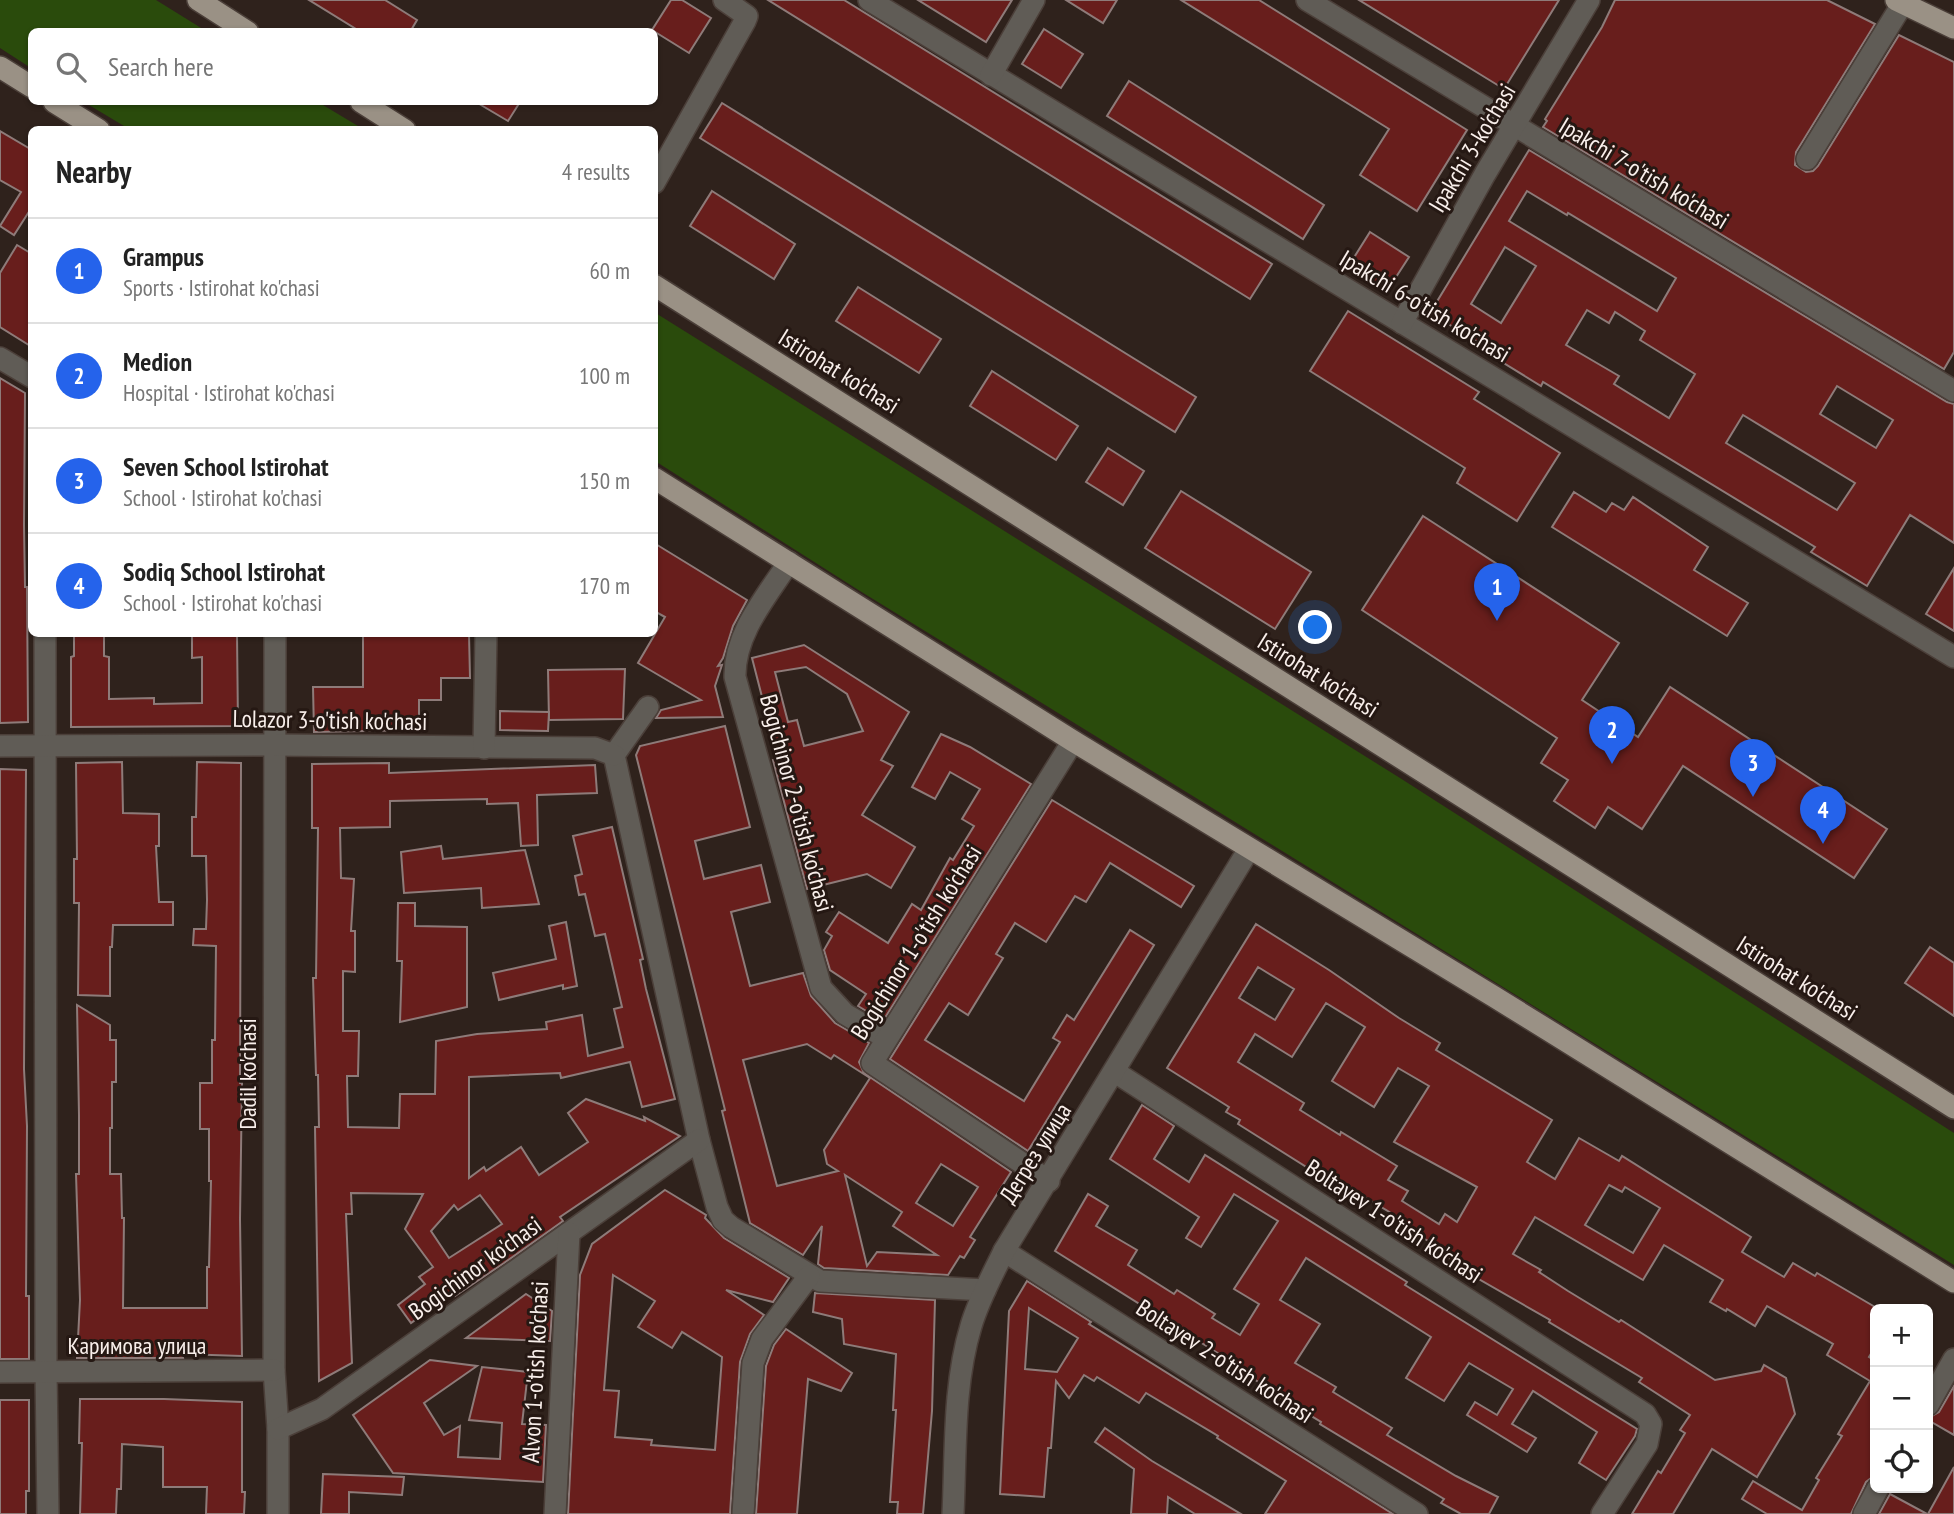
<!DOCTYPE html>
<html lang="en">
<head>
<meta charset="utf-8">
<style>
  :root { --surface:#fff; --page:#f2f2f2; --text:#222; --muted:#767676; --line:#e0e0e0; --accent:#2563eb }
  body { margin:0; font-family:"PT Sans Narrow",sans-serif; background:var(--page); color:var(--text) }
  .controls { position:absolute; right:21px; bottom:21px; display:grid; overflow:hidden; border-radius:10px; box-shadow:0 2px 5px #0004 }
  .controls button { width:63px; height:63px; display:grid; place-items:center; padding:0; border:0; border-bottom:2px solid var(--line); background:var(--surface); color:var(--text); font:35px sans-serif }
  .you { position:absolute; left:1316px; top:628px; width:24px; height:24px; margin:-18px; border:5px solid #fff; border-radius:50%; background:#1a73e8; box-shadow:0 0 0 10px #1a73e833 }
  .badge { display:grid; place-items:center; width:46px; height:46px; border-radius:50%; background:var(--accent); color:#fff; font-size:23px; font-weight:700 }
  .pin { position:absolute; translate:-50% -58px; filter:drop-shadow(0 2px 4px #0008) }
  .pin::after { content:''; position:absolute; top:37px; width:24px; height:21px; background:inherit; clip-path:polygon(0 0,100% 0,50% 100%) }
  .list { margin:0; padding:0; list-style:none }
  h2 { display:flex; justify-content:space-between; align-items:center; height:91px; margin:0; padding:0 28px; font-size:30px }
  h2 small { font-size:23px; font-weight:400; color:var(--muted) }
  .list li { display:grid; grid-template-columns:46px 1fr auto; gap:21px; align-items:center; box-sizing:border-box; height:105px; padding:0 28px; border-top:2px solid var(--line) }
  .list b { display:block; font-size:26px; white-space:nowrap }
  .list p { margin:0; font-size:23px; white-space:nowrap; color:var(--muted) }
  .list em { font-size:23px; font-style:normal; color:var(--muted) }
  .icon { flex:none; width:38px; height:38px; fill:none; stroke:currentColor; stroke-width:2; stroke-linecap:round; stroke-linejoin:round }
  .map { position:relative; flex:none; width:1954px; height:1514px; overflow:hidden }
  .search { position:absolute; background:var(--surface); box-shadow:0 2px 5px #0004; left:28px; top:28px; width:630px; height:77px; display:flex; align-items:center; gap:18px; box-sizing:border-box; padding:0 24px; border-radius:10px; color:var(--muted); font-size:26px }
  .panel { position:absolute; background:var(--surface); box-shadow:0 2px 5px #0004; left:28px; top:126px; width:630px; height:511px; border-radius:10px }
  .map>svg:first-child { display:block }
  .green { fill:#2a4b0c }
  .building { fill:#681e1c; stroke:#8e7b79; stroke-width:2; fill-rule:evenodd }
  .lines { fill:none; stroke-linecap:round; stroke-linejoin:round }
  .minor-casing { stroke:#4b3f39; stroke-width:24 }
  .major-casing { stroke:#4b3f39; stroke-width:24 }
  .minor { stroke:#605c56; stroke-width:21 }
  .major { stroke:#9a9185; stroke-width:21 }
  .labels { text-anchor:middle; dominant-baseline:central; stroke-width:6; stroke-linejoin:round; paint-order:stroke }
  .street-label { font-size:24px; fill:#f9efeb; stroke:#251813 }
</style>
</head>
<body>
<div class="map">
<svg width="1954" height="1514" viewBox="0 0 1954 1514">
  <rect width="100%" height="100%" fill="#2f221c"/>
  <g class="green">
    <polygon points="0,0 156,0 206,31 32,32 31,68 0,48"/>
    <polygon points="84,102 318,102 363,129 129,129"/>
    <polygon points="654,312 1400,778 1954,1133 1954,1265 860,591 655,461"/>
  </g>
  <g class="building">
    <polygon points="309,0 385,0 417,20 410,32 361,32"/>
    <polygon points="671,0 682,0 711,18 689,53 652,30"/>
    <polygon points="768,0 844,0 1272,264 1250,299"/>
    <polygon points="918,0 1012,0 986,42"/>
    <polygon points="1066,0 1117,0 1103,23"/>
    <polygon points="1181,0 1259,0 1467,130 1417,211 1360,175 1389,129"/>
    <polygon points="1359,0 1559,0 1504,89"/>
    <polygon points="1615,0 1827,0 1875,24 1796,152 1795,165 1806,172 1813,171 1818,166 1899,35 1954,62 1954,352 1944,369 1543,127 1547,121 1545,119 1602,27"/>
    <polygon points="1044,29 1083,54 1061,88 1022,64"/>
    <polygon points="1129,81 1324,205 1303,239 1107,116"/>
    <polygon points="476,102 520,102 508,121"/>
    <polygon points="722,103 1196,397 1175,432 700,138"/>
    <polygon points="0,131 32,150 32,207 14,235 0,226 21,192 0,180"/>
    <path d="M1529 150 1947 402 1954 404V543L1910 515 1867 586 1811 552 1815 547 1543 382 1541 386 1484 351 1486 347 1430 313ZM1527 191 1567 215 1568 213 1676 278 1657 311 1509 221ZM1505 247 1536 266 1501 323 1471 304ZM1587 310 1609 323 1615 312 1645 331 1640 340 1695 374 1669 418 1614 384 1619 376 1566 345ZM1837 386 1893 420 1876 448 1820 414ZM1743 415 1855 483 1837 510 1726 443Z"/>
    <polygon points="712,191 795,244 774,279 690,226"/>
    <polygon points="1370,232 1409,257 1387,291 1348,267"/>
    <polygon points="17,245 32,254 32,347 0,327 0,273"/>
    <polygon points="858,287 941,339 919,373 836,321"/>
    <polygon points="1348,311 1479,392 1474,399 1560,453 1517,521 1457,483 1465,468 1310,371"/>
    <polygon points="992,371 1078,426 1056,460 970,406"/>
    <polygon points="0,378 25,393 24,525 25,587 27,587 28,722 0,723"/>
    <polygon points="1108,448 1144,471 1123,505 1086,482"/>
    <polygon points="1181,491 1311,572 1275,629 1145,548"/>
    <polygon points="1574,492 1606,512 1612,503 1624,510 1633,497 1708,547 1694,570 1748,603 1727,636 1552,527"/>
    <polygon points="1423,516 1619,643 1582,700 1638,737 1670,687 1887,829 1854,878 1683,766 1642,829 1608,807 1595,828 1554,801 1568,780 1541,763 1557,738 1362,610"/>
    <polygon points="654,543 747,600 733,626 723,658 718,666 722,665 715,686 723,717 656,718 661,710 701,700 638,663 665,617 654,611"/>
    <polygon points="1954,568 1954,631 1926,614"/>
    <polygon points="74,634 104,634 104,656 109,657 109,699 154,698 154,704 202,703 202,657 192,658 192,634 237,634 238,726 71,727 71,657 74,656"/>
    <polygon points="420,634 469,634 470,678 441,678 441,700 419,700 419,730 314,732 313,687 363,687 363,636"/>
    <path d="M804 645 909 712 881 760 893 766 862 815 915 847 891 888 867 874 807 889 773 760 778 759 752 658ZM806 667 847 694 863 731 804 746 797 720 788 722 775 672Z"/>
    <polygon points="625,669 623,719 549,720 548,670"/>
    <polygon points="500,711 549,712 548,731 500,730"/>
    <path d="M725 726 750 827 695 841 704 879 761 865 770 902 731 912 750 986 803 973 811 996 835 1023 869 1043 859 1062 864 1073 1011 1172 970 1237 975 1240 964 1258 960 1256 948 1275 824 1268 818 1264 822 1226 803 1255 750 1223 722 1111 725 1110 636 755 640 746ZM807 1044 831 1059 834 1055 870 1078 824 1150 827 1164 838 1171 777 1186 743 1060ZM941 1164 978 1187 953 1226 916 1203ZM845 1175 902 1212 893 1226 937 1255 877 1252 867 1266Z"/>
    <polygon points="941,734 970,747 1031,784 883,1021 858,1006 866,994 830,970 824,950 832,936 826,932 839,912 888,943 912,904 921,910 950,858 953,860 974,826 962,819 980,789 950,772 935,799 912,787"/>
    <polygon points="122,762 123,813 159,814 159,846 156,846 159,902 173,902 173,925 113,925 112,947 110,947 110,996 78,995 79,903 74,903 74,859 77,859 76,763"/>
    <polygon points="197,762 241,763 240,1083 242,1083 240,1219 242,1356 182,1354 183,1358 77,1358 80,1300 76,1174 79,1174 79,1115 77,1005 110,1025 110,1040 116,1040 116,1082 112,1082 112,1128 110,1128 110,1174 121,1174 122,1218 124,1218 123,1308 207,1308 207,1267 209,1267 211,1181 209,1181 209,1129 200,1129 200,1083 212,1083 212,1040 215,1040 216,946 193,945 194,929 206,929 207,900 206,856 192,856 192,817 196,817"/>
    <path d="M389 763V773L595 765 597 793 537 795 538 845 521 846 518 803 487 804V799L390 801V827L340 828 341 878 354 879 351 931H355V972L343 971V1031H359L358 1076H347L348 1127 399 1128 400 1094H435L436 1041 477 1034 547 1029 546 1022 582 1015 588 1056 623 1047 614 1009 622 1007 605 934 595 936 585 894 579 895 575 876 582 874 573 836 612 827 643 959 640 960 646 989 675 1099 642 1107 630 1062 561 1078 560 1073 469 1077V1178L484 1167 486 1171 521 1147 539 1175 588 1142 568 1113 586 1099 645 1121 644 1117 680 1136 560 1217 563 1221 504 1263 455 1296 452 1293 411 1323 398 1305 425 1284 419 1277 433 1267 405 1229 423 1194 351 1193 352 1214H346L352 1363 319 1381 315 1127H319L318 1075H316L313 978H316L318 828H312V764ZM480 1195 502 1224 449 1258 431 1231 454 1205 458 1210Z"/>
    <polygon points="0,769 26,770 24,1069 27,1126 26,1296 29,1296 29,1359 0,1359"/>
    <polygon points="1052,800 1194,886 1181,907 1110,863 1086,902 1075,896 1046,942 1015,923 996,954 1003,958 968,1015 949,1003 925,1040 1024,1101 1060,1042 1053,1038 1067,1015 1074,1020 1130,930 1154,945 1028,1151 890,1059"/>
    <polygon points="441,846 443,859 525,850 539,904 482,908 481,888 404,893 401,852"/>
    <polygon points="398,903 415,903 415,926 467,927 467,1007 400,1022 402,961 397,961"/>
    <polygon points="566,922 577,986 563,989 563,985 499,1000 493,973 556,959 549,926"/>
    <path d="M1256 924 1329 970 1399 1018 1440 1043 1436 1050 1552 1120 1527 1162 1555 1179 1579 1138 1619 1161 1622 1156 1751 1237 1742 1252 1784 1277 1793 1263 1815 1276 1817 1273 1875 1307V1347L1869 1357 1875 1361V1475L1866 1482 1851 1514H1767L1742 1499 1753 1481 1802 1510 1819 1480 1816 1478 1842 1436 1838 1434 1870 1381 1827 1355 1833 1344 1767 1306 1755 1326 1727 1309 1726 1311 1710 1302 1723 1280 1664 1245 1643 1280 1535 1217 1513 1254 1541 1270 1539 1272 1568 1291 1619 1322 1621 1320 1715 1380 1761 1371 1764 1365 1786 1378 1795 1414 1757 1477 1712 1449 1673 1514H1632L1658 1471 1661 1473 1685 1433 1680 1430 1690 1415 1639 1382 1642 1378 1549 1322 1550 1320 1477 1278 1479 1276 1438 1251 1440 1248 1398 1223 1401 1219 1361 1195 1360 1197 1317 1171 1316 1173 1238 1124 1240 1120 1226 1112 1229 1107 1167 1068ZM1258 967 1294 989 1275 1020 1239 998ZM1326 1003 1365 1027 1332 1081 1374 1107 1398 1068 1429 1086 1394 1142 1477 1187 1457 1222 1445 1214 1439 1224 1402 1201 1408 1191 1388 1180 1397 1166 1341 1132 1340 1135 1300 1110 1304 1103 1238 1062 1255 1034 1292 1057ZM1609 1185 1622 1192 1625 1187 1660 1208 1633 1253 1585 1225Z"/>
    <polygon points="1930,947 1954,963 1954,1016 1905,983"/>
    <polygon points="1142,1105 1174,1126 1154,1159 1189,1182 1205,1155 1407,1282 1405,1285 1637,1429 1635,1436 1606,1480 1579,1463 1597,1432 1533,1391 1512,1424 1536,1438 1527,1452 1467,1415 1475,1402 1497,1415 1513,1389 1469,1363 1444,1401 1406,1378 1431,1337 1306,1258 1280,1300 1320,1324 1295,1363 1336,1387 1333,1392 1392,1428 1387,1435 1456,1476 1498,1497 1489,1514 1461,1514 1441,1503 1444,1499 1320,1424 1321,1422 1280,1397 1282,1396 1242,1372 1243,1369 1055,1251 1088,1194 1108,1206 1096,1226 1137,1250 1128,1265 1174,1294 1177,1290 1215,1314 1212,1318 1240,1335 1259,1304 1234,1289 1278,1221 1234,1194 1201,1247 1186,1238 1199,1217 1110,1159"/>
    <path d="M665 1190 706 1215 705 1218 724 1238 789 1278 773 1302 726 1290 764 1315 750 1334 740 1362 730 1514H568L580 1275 592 1244ZM613 1275 655 1301 638 1327 672 1348 682 1332 722 1357 715 1450 651 1445 652 1440 615 1437 619 1391 604 1390Z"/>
    <path d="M1027 1281 1091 1322 1089 1324 1393 1514H1265L1286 1481 1217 1438 1218 1436 1146 1393 1139 1403 1097 1377 1094 1381 1084 1375 1069 1398 1056 1381 1051 1448H1048L1044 1497 1000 1494 1009 1311ZM1029 1308 1078 1338 1057 1372 1025 1369Z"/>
    <polygon points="815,1293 935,1300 932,1411 923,1514 897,1514 898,1502 890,1502 896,1410 893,1410 896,1354 844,1344 842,1319 813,1312"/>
    <polygon points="526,1294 552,1311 550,1341 466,1338"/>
    <polygon points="786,1329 852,1373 841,1391 808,1379 797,1514 756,1514 766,1366 774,1345"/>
    <polygon points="430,1360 477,1366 424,1403 444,1435 460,1426 458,1457 500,1459 502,1423 469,1420 482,1367 528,1372 522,1424 546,1425 543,1482 393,1473 353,1415"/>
    <polygon points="1954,1386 1954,1435 1928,1420 1928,1418 1939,1412"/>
    <polygon points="80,1399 164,1399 242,1402 242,1492 245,1492 244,1514 206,1514 207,1487 163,1487 163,1447 122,1444 121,1489 117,1489 116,1514 80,1514 82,1443 79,1443"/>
    <polygon points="0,1400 29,1400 29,1491 26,1491 26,1514 0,1514"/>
    <polygon points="1105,1428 1152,1461 1241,1514 1195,1514 1168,1497 1167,1514 1131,1514 1134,1469 1095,1442"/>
    <polygon points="1954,1467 1954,1514 1928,1514"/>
    <polygon points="323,1474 404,1477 402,1495 349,1492 349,1514 321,1514"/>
    <polygon points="1890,1494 1927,1514 1879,1514"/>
  </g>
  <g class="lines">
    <defs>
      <g id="minor">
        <polyline points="869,0 1954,657"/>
        <polyline points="1307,0 1954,391"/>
        <polyline points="991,75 1034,0"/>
        <polyline points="1807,159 1903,3"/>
        <polyline points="654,183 745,21 747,16 724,0"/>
        <polyline points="1402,323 1485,174 1589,0"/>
        <polyline points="0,358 32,377"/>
        <path d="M789 562C766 597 734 634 735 677L821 988 845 1014 886 1038"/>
        <polyline points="45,634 46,1371 48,1514"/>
        <polyline points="275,634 274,1370 278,1429 278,1514"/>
        <polyline points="648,707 614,755 699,1140 717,1207 723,1220 731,1227 820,1281 985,1290"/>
        <polyline points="0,746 273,745 595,748 614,755"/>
        <polyline points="484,748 486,634"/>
        <polyline points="1115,1072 1645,1414 1651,1424 1647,1444 1602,1514"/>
        <polyline points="1049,1181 872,1063 1073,741"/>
        <polyline points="1004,1251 1417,1514"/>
        <polyline points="0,1372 274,1370"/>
        <polyline points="1928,1405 1954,1359"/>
        <polyline points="278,1429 322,1409 699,1140"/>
        <polyline points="555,1514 569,1233"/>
        <polyline points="743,1514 753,1363 762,1339 809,1276"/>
        <path d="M953 1514C956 1452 953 1385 971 1326 979 1299 992 1276 1004 1251L1249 849"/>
        <polyline points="1864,1514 1878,1488"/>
      </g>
      <g id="major">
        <polyline points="198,0 248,32"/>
        <polyline points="1896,0 1954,28"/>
        <polyline points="0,67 32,87"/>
        <polyline points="54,102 99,130"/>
        <polyline points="361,102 405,130"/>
        <polyline points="654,285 1954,1108"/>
        <polyline points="654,478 1073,741 1493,996 1954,1282"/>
      </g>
    </defs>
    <use href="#minor" class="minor-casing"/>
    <use href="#major" class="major-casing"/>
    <use href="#minor" class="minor"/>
    <use href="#major" class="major"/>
  </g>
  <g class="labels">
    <g class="street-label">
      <text transform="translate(1472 148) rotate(-59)">Ipakchi 3-ko'chasi</text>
      <text transform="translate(1644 173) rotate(31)">Ipakchi 7-o'tish ko'chasi</text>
      <text transform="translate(1425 306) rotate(31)">Ipakchi 6-o'tish ko'chasi</text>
      <text transform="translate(839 371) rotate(32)">Istirohat ko'chasi</text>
      <text transform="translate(1318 675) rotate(32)">Istirohat ko'chasi</text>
      <text transform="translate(330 720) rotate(1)">Lolazor 3-o'tish ko'chasi</text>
      <text transform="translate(797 803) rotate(75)">Bogichinor 2-o'tish ko'chasi</text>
      <text transform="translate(916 942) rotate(-58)">Bogichinor 1-o'tish ko'chasi</text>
      <text transform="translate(1797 978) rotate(32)">Istirohat ko'chasi</text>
      <text transform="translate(247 1074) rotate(-90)">Dadil ko'chasi</text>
      <text transform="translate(1035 1153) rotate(-58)">Дегрез улица</text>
      <text transform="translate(1394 1221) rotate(33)">Boltayev 1-o'tish ko'chasi</text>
      <text transform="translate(475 1268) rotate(-36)">Bogichinor ko'chasi</text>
      <text x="137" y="1345">Каримова улица</text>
      <text transform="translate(1225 1361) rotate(33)">Boltayev 2-o'tish ko'chasi</text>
      <text transform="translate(535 1372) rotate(-87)">Alvon 1-o'tish ko'chasi</text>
    </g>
  </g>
</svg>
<div class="controls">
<button>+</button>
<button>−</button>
<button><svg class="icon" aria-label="locate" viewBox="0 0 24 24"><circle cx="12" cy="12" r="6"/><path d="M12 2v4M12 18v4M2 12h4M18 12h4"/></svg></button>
</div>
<div class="you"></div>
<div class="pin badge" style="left:1497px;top:621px">1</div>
<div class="pin badge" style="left:1612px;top:764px">2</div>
<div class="pin badge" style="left:1753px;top:797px">3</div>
<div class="pin badge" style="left:1823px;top:844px">4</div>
<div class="search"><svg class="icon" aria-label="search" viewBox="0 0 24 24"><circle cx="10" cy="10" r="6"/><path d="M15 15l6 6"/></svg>Search here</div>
<section class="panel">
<h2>Nearby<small>4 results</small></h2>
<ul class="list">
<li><span class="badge">1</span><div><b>Grampus</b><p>Sports · Istirohat ko'chasi</p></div><em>60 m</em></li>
<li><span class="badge">2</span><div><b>Medion</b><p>Hospital · Istirohat ko'chasi</p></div><em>100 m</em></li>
<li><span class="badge">3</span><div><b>Seven School Istirohat</b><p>School · Istirohat ko'chasi</p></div><em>150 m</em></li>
<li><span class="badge">4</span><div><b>Sodiq School Istirohat</b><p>School · Istirohat ko'chasi</p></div><em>170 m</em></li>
</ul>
</section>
</div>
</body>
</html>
